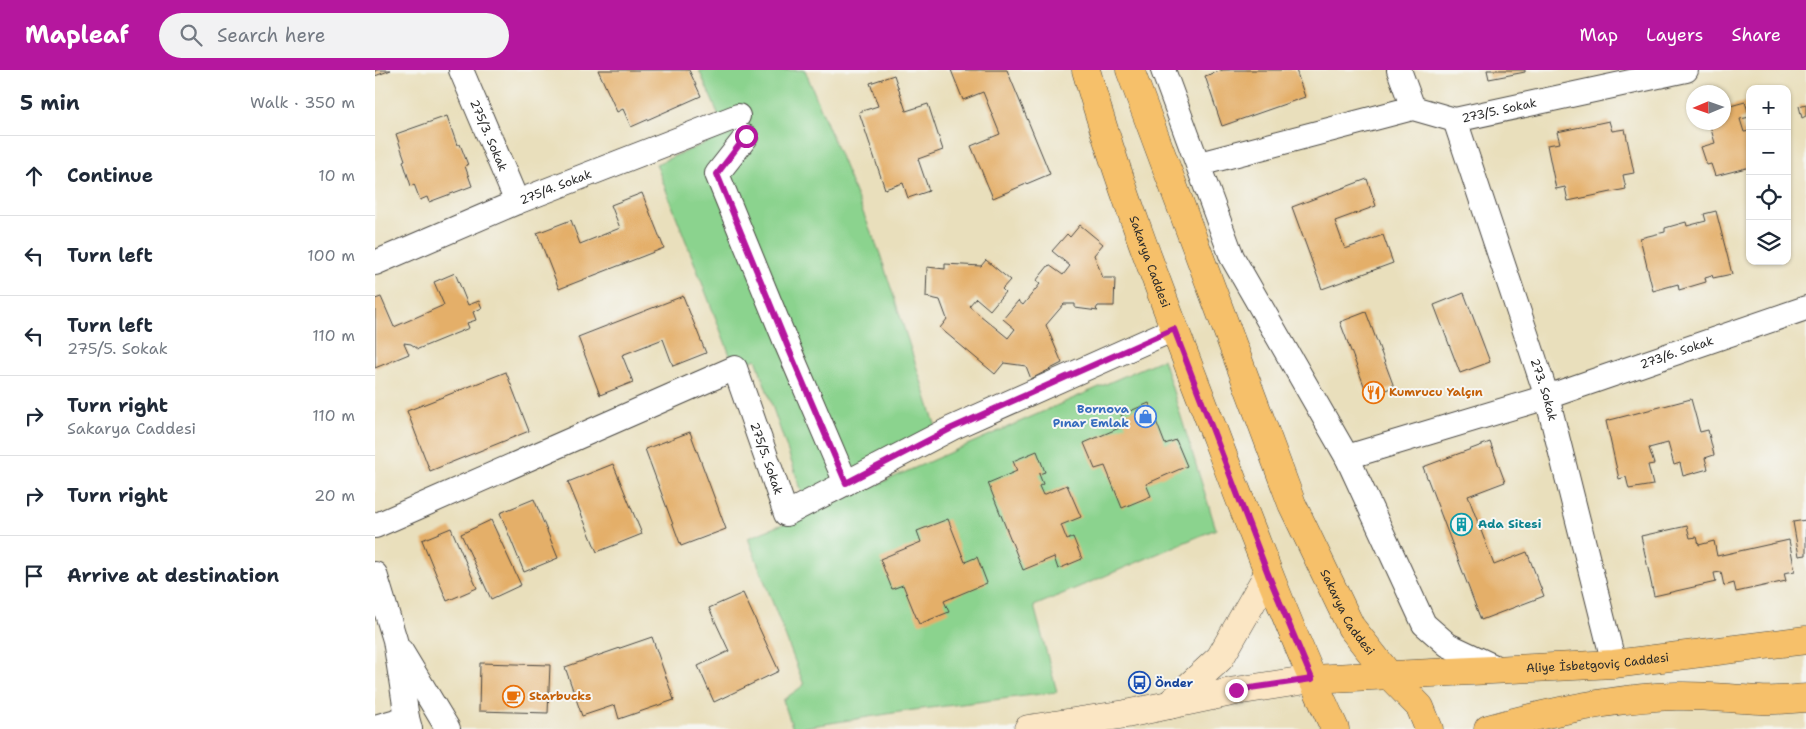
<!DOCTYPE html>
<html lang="en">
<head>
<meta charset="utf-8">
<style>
  :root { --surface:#fff; --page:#f2f2f3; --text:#1f2937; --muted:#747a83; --line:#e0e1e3; --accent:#b5179e }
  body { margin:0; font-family:"Shantell Sans",sans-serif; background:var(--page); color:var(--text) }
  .controls { position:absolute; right:15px; top:15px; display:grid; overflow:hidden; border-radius:10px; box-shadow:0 1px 4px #0004 }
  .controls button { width:45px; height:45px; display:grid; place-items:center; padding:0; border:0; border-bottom:1px solid var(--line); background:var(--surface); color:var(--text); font:25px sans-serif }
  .compass { position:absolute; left:1311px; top:15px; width:45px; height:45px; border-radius:50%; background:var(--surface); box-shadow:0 1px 4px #0004; rotate:268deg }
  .stop { position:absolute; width:15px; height:15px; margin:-11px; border:4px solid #b5179e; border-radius:50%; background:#fff }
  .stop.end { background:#b5179e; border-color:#fff; box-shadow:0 1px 5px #0008 }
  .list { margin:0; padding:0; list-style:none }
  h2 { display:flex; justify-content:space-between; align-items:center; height:65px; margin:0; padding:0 20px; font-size:21px }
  h2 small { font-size:16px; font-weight:400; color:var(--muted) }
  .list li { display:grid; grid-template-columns:32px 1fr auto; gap:15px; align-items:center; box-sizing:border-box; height:80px; padding:0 20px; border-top:1px solid var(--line) }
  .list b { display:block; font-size:19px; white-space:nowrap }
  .list p { margin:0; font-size:16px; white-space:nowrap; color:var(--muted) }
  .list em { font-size:16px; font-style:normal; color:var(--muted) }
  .icon { flex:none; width:28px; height:28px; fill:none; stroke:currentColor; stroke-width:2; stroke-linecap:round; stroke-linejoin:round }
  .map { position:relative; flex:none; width:1431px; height:659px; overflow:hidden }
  header { display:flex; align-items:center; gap:30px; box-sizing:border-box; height:70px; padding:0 25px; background:var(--accent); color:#fff }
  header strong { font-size:24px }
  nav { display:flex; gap:28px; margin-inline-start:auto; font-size:18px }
  .search { width:350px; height:45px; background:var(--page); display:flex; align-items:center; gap:12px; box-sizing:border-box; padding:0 18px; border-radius:28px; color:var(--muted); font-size:19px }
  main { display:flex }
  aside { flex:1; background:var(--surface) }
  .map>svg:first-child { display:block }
  .green { fill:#8bd38e; stroke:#5b7f5c }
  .building { fill:#e4af69 }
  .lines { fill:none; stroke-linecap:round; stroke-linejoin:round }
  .street-casing { stroke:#484641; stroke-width:26 }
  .secondary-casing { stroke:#484641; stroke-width:29 }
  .primary-casing { stroke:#484641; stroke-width:29 }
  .street { stroke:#fff; stroke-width:24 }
  .secondary { stroke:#fbe6c4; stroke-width:28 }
  .primary { stroke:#f6c06b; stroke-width:28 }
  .route { stroke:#b5179e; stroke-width:6 }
  .labels { text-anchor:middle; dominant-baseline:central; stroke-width:4; stroke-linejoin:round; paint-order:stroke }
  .street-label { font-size:12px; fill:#2b2b2b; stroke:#f6f6f2 }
  .food-label { font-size:12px; font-weight:bold; fill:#c56008; stroke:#f6f6f2; text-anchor:start }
  .shop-label { font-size:12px; font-weight:bold; fill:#366cbe; stroke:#f6f6f2; text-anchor:end }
  .culture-label { font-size:12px; font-weight:bold; fill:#0d838f; stroke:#f6f6f2; text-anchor:start }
  .transit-label { font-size:12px; font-weight:bold; fill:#164399; stroke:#f6f6f2; text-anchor:start }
</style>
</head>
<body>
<header>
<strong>Mapleaf</strong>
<div class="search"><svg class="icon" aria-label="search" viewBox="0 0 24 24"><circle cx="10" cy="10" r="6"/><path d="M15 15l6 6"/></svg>Search here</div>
<nav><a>Map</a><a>Layers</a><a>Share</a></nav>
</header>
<main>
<aside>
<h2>5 min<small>Walk · 350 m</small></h2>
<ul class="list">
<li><svg class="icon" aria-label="ahead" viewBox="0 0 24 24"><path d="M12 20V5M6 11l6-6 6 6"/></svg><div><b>Continue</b></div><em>10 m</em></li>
<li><svg class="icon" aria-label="left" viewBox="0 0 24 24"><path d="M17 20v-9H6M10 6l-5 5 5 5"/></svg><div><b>Turn left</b></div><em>100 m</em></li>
<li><svg class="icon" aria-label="left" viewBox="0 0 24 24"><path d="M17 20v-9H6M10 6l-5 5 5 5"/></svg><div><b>Turn left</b><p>275/5. Sokak</p></div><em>110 m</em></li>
<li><svg class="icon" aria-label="right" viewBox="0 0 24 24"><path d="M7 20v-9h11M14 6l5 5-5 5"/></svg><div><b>Turn right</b><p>Sakarya Caddesi</p></div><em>110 m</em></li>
<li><svg class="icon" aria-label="right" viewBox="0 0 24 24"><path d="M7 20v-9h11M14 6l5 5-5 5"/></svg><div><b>Turn right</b></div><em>20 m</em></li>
<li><svg class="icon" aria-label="arrive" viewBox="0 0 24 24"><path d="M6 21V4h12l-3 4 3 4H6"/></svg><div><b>Arrive at destination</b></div></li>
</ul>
</aside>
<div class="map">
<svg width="1431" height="659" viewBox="0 0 1431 659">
  <rect width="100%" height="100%" fill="#f6f6f2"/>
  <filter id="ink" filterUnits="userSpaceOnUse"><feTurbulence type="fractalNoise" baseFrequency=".02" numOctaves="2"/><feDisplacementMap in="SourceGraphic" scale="10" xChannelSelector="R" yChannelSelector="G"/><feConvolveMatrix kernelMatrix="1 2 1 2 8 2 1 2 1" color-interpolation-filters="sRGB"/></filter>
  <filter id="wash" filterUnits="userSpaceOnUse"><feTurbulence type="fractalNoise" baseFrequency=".0096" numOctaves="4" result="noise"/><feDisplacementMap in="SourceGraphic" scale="20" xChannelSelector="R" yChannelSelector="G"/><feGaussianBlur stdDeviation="1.12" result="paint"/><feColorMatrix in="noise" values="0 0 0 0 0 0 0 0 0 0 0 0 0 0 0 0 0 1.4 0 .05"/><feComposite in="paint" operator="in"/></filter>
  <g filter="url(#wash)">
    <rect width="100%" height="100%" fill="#e9dfbc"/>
    <g class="green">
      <polygon points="324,0 430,0 505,184 561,357 430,431 381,289 360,298 281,94 352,64"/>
      <polygon points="788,289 841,459 659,536 682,622 531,641 418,659 408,630 429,615 373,468 460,433"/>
    </g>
    <g id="blocks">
      <g class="building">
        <polygon points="0,0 16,0 0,6"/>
        <polygon points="223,0 314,0 326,26 256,57 248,39 242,42"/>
        <polygon points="576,0 632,0 675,104 618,128 596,76 625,64 608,22 588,30"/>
        <polygon points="848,0 921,0 930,27 847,56 830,6"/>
        <polygon points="1112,0 1150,0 1150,2 1114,9"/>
        <polygon points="519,5 531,41 553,34 568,80 543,89 554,121 533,128 528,113 510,119 484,42 503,36 495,13"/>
        <polygon points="1370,32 1375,47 1365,49 1369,62 1375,61 1375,97 1340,106 1336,94 1332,95 1326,77 1340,73 1334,52 1348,52 1348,38"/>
        <polygon points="1431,34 1431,46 1427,48 1424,36"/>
        <polygon points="72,46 82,75 85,74 93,95 90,96 97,116 54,132 52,127 45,130 39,114 36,116 28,91 30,90 21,64"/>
        <polygon points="1234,51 1237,61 1250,59 1259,103 1248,105 1251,119 1193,131 1190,117 1181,119 1172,75 1185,73 1182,62"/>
        <polygon points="992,109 1001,136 960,151 970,179 1008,165 1018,193 947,219 917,137"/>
        <polygon points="267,123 289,178 184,219 162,163 196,150 205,174 245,158 236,135"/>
        <polygon points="1341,141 1357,204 1338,208 1337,205 1330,207 1331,212 1304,220 1303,214 1278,221 1265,168 1290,162 1290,158 1311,152 1312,156 1331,151 1329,144"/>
        <polygon points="705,155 728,174 719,185 728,208 740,208 739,236 723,236 721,239 723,241 700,238 700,234 689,234 671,255 687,293 656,309 651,296 629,293 620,304 565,258 572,249 565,230 551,227 552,197 570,199 570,194 606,196 611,190 635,210 627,219 630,222 615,240 601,228 594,236 633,268 640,259 628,249 643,231 648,235 665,214 661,211 674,195 688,205 695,196 677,181 692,164 695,167"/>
        <polygon points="80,203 93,235 104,231 107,238 98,242 101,250 92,253 94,258 43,279 36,274 29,273 34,284 0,298 0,229 6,227 19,257 69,235 59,212"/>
        <polygon points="1089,223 1115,292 1085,303 1059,235"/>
        <polygon points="308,226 331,283 298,296 288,269 247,285 258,312 225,325 203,267"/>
        <polygon points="991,242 1019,317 993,326 965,252"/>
        <polygon points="131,302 154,361 55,401 32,341"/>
        <polygon points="1316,329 1325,362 1333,360 1339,385 1330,388 1333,399 1308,406 1305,393 1299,395 1293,373 1274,378 1279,394 1273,395 1278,415 1254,419 1251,407 1244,409 1231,351"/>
        <polygon points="774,333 790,374 801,370 812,396 771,414 776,426 747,438 730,396 720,399 709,373 751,355 746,345"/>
        <polygon points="315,362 351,459 306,476 270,379"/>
        <polygon points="1115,372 1130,412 1093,426 1119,495 1152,482 1169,526 1106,550 1048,397"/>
        <polygon points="662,381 670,402 664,404 668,414 664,416 668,425 692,415 706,447 686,455 692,470 698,467 707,489 683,499 679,487 648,500 613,413 642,401 638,391"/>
        <polygon points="238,394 267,464 222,482 193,412"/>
        <polygon points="159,429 183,488 149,502 125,443"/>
        <polygon points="573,449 590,492 602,487 612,513 569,531 574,542 544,554 528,515 517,519 505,489 546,472 542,461"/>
        <polygon points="116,450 146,515 116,529 86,464"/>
        <polygon points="1431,450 1431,485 1424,486 1418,452"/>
        <polygon points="1312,456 1315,468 1322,467 1324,475 1339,471 1342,486 1414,470 1420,501 1409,503 1411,511 1361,522 1359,513 1349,516 1346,502 1339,503 1341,512 1279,526 1266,466"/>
        <polygon points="76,458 102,518 72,531 47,470"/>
        <polygon points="368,523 404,601 339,632 323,596 354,581 334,538"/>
        <polygon points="277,567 299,630 244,649 240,635 207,646 190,597"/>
        <polygon points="105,593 175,595 173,643 104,641"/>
      </g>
    </g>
  </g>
  <g filter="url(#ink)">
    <use href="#blocks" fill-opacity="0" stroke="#484641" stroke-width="1"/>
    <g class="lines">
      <defs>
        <g id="street">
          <path id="s1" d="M86 0 142 132"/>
          <polyline points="788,0 857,187 972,387 1049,554 1073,575 1124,599"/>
          <polyline points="1024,0 1038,38"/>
          <path id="s2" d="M1080 50 1172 327 1239 594"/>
          <polyline points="371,67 342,104 412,275 471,413"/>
          <path id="s3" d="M824 94 1038 38 1080 50 1311 0"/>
          <path id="s4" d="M0 193 142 132 363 46"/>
          <path id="s5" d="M972 387 1172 327 1431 238"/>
          <path id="s6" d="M0 456 360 298 411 444 577 358 799 259"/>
          <polyline points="0,504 20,570 32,648 35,659"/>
          <polyline points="26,581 73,659"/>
          <polyline points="0,657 32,648"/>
        </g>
        <g id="secondary">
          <polyline points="794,635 845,588 893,504"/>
          <polyline points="653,659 751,644 861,621 937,609"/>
        </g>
        <g id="primary">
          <path id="s7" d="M711 0C744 116 788 229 831 341 872 448 912 555 960 659"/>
          <path id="s8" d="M755 0 917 434 976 557 1013 604 1045 637 1054 659"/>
          <path id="s9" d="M937 609 1239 594 1431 570"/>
          <path d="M1113 659C1173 642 1238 628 1301 626 1329 625 1357 629 1385 630 1400 631 1416 629 1431 628"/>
        </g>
      </defs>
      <use href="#street" class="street-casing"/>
      <use href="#secondary" class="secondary-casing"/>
      <use href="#primary" class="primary-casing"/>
      <use href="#street" class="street"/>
      <use href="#secondary" class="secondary"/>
      <use href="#primary" class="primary"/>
    </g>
  </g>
  <g class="lines" filter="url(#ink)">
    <polyline class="route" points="371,66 342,104 412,275 471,413 577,358 799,259 893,504 937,609 861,620"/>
  </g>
  <defs>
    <symbol id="restaurant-ring" viewBox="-11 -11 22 22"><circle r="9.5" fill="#f6f6f2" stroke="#e8710a" stroke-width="1.5"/><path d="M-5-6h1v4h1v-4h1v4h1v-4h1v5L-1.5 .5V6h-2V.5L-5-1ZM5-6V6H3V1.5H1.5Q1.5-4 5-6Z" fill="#e8710a"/></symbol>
    <symbol id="shop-ring" viewBox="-11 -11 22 22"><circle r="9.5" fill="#f6f6f2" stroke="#3f7fe0" stroke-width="1.5"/><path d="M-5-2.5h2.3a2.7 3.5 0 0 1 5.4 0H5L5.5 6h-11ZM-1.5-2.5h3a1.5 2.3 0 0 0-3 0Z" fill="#3f7fe0"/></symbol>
    <symbol id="building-ring" viewBox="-11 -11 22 22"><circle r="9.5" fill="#f6f6f2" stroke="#0f9aa8" stroke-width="1.5"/><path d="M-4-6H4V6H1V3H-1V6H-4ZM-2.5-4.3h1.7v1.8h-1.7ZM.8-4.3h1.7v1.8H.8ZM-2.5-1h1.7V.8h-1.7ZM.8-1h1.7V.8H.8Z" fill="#0f9aa8"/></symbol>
    <symbol id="bus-ring" viewBox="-11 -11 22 22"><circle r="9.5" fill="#f6f6f2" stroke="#1a4fb4" stroke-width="1.5"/><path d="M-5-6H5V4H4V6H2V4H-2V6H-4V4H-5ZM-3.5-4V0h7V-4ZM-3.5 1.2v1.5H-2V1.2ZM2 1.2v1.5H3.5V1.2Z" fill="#1a4fb4"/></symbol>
    <symbol id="cafe-ring" viewBox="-11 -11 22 22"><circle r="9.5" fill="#f6f6f2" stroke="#e8710a" stroke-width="1.5"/><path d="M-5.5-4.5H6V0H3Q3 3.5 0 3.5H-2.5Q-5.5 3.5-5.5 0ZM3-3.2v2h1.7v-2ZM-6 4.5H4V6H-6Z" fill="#e8710a"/></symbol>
  </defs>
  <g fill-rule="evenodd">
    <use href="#restaurant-ring" x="986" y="310" width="25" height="25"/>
    <use href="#shop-ring" x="758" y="334" width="25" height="25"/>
    <use href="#building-ring" x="1074" y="442" width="25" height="25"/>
    <use href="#bus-ring" x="752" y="600" width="25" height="25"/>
    <use href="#cafe-ring" x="126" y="614" width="25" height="25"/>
  </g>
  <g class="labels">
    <g class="street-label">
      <text stroke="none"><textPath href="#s3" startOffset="310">273/5. Sokak</textPath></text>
      <text stroke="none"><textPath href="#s1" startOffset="71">275/3. Sokak</textPath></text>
      <text stroke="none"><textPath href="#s4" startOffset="196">275/4. Sokak</textPath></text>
      <text stroke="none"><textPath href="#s7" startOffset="202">Sakarya Caddesi</textPath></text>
      <text stroke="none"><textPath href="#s5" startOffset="346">273/6. Sokak</textPath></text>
      <text stroke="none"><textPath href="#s2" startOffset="284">273. Sokak</textPath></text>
      <text stroke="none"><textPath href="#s6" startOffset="489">275/5. Sokak</textPath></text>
      <text stroke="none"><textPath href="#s8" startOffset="585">Sakarya Caddesi</textPath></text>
      <text stroke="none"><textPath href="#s9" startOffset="286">Aliye İsbetgoviç Caddesi</textPath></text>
    </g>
    <g class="food-label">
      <text x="1014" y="322">Kumrucu Yalçın</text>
      <text x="154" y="626">Starbucks</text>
    </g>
    <g class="shop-label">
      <text x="754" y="339">Bornova<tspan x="754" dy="14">Pınar Emlak</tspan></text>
    </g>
    <g class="culture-label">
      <text x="1103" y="454">Ada Sitesi</text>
    </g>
    <g class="transit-label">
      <text x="780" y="613">Önder</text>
    </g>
  </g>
</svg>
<div class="controls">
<button>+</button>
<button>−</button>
<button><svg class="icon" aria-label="locate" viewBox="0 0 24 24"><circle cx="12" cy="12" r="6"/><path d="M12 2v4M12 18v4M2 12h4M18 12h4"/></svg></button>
<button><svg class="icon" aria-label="layers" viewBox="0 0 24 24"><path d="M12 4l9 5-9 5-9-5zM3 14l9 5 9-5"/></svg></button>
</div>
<svg class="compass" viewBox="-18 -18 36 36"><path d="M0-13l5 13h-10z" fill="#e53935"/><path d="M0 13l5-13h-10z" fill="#747a83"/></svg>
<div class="stop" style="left:371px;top:66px"></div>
<div class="stop end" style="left:861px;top:620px"></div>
</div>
</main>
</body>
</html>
